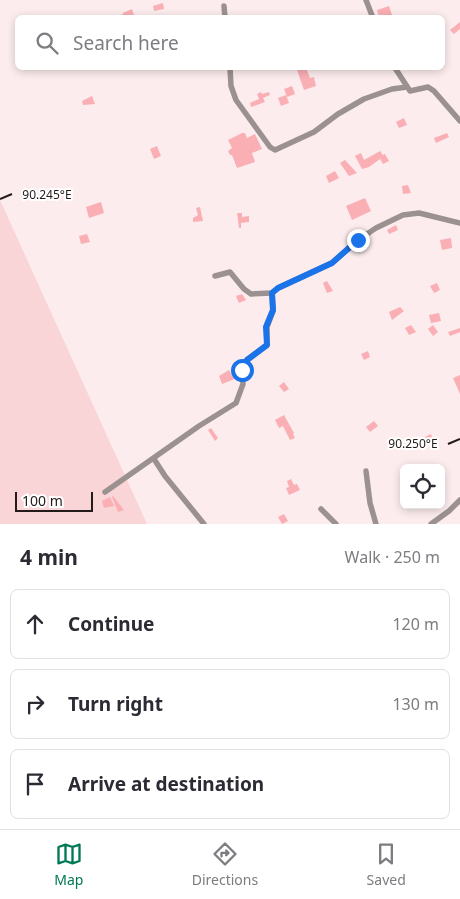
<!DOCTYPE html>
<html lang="en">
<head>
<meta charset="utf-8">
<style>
  :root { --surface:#fff; --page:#f7f7f7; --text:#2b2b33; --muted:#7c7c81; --line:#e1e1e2; --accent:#007855 }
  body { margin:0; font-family:"Noto Sans",sans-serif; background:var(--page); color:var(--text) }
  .controls { position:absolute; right:15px; bottom:15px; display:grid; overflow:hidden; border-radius:8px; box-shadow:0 2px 8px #0003 }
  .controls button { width:45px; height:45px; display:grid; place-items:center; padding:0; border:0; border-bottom:1px solid var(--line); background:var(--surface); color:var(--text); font:25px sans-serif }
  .scale { position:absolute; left:15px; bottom:12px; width:78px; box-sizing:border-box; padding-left:5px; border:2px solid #231a1a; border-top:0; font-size:14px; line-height:18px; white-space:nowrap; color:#231a1a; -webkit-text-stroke:4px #fff; paint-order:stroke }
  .stop { position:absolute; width:15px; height:15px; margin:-11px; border:4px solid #1a73e8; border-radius:50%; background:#fff }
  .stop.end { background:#1a73e8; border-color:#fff; box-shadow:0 1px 5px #0008 }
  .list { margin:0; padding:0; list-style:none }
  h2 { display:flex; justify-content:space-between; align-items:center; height:65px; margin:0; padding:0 20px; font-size:21px }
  h2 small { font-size:16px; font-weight:400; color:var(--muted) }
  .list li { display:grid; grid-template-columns:32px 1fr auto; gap:15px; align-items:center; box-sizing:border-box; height:70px; margin:0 10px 10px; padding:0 10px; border:1px solid var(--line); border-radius:8px }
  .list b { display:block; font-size:19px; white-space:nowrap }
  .list em { font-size:16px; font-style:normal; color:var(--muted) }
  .icon { flex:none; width:28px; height:28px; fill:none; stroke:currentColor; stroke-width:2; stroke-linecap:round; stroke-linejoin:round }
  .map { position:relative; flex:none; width:460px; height:524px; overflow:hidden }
  .search { position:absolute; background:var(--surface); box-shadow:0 2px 8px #0003; left:15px; right:15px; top:15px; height:55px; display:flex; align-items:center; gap:12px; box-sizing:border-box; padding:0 18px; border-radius:8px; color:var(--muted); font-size:19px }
  .sheet { height:305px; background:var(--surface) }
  nav { display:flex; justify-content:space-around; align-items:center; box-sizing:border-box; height:70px; border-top:1px solid var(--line); background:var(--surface); font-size:14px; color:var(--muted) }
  nav a { display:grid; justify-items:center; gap:2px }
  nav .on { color:var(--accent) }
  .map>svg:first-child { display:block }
  .green { fill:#fad5d7 }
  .building { fill:#faafb4 }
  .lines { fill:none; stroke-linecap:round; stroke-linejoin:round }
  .minor { stroke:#9c9191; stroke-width:5.5 }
  .route { stroke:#1a73e8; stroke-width:6 }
  .ticks { fill:none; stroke:#231a1a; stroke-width:2 }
  .ticks-label { font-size:12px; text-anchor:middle; fill:#231a1a; stroke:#fff; stroke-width:4; stroke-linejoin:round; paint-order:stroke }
</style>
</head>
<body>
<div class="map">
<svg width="460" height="524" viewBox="0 0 460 524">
  <rect width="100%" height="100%" fill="#fceced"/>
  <polygon class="green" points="0,200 147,524 0,524"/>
  <g class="building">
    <polygon points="163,3 164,9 154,11 153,6"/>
    <polygon points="389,6 392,15 379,18 377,10"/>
    <polygon points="132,9 135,18 116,18 123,14 123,13"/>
    <polygon points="460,22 460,29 454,34 450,30"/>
    <polygon points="306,68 310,78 314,77 316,86 304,90 297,70"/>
    <polygon points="292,86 295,94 287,97 284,89"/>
    <polygon points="261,92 262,94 269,92 270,95 263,98 265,102 251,107 250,103 259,99 257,94"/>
    <polygon points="286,95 289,103 281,106 278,98"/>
    <polygon points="92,96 95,104 83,105 82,101"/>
    <polygon points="404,118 407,125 399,128 396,122"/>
    <polygon points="242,133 245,133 247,138 255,134 262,149 252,153 255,162 237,168 232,155 230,155 228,151 232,148 228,140"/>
    <polygon points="447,133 449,137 436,143 434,138"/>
    <polygon points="157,146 161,156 154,159 150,149"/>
    <polygon points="380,151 383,155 385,154 389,161 383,164 380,159 369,167 362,169 355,156 361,153 364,160"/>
    <polygon points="345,160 357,173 349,176 340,163"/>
    <polygon points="335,171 339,178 329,183 326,176"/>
    <polygon points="408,185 411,193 403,194 402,186"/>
    <polygon points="365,198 371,211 352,220 346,206"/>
    <polygon points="101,202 104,213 89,218 86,207"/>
    <polygon points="200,207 203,221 193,222 193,218 198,215 196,208"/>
    <polygon points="237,213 242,213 242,217 249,216 249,222 241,223 241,228 239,228"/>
    <polygon points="396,225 398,230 389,234 387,230"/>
    <polygon points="87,234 90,242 81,244 79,236"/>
    <polygon points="451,238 452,248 442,250 440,240"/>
    <polygon points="327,281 333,291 327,293 323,283"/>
    <polygon points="437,283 440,290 434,293 430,286"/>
    <polygon points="242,294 246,300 239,303 236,296"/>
    <polygon points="400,307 404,311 392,320 389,312"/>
    <polygon points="439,313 441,321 431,323 429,315"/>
    <polygon points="411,325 416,332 409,335 405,328"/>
    <polygon points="433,325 438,332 433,336 428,329"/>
    <polygon points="460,328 460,332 450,336 448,332"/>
    <polygon points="368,351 370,357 364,360 361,354"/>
    <polygon points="229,370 232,376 236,374 237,378 222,384 219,376"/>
    <polygon points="460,375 460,394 453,378"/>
    <polygon points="284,382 289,389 284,392 279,386"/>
    <polygon points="284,415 294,433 293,434 295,438 290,440 283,426 279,428 275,420"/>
    <polygon points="374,421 378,426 370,432 366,427"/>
    <polygon points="211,428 218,438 215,441 208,430"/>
    <polygon points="431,434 434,443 428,445 425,437"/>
    <polygon points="291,479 294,485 297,484 300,490 289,495 286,488 289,487 287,481"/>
    <polygon points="113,496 124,510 118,512 112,497"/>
    <polygon points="110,497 114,506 104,508 102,501"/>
    <polygon points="284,514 288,521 282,524 278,517"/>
  </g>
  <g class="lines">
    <g class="minor">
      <polyline points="366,0 373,18"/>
      <polyline points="224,6 225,18"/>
      <polyline points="230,68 231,86 236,100 270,147 275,150 314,132 338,114 364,99 392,89 407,87"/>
      <polyline points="395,68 410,91 428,87 434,91 460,121"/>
      <polyline points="215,276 230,272 244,289 251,294 272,293"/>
      <polyline points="154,459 165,476 204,524"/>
      <polyline points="366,471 370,503 376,524"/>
      <polyline points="105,492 199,426 236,403 243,384 242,370 243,365 247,360 267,345 267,327 273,311 272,293 278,288 332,263 358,240 376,228 403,215 419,213 460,223"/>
      <polyline points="321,509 336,524"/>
      <polyline points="431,524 449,511 460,500"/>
    </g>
  </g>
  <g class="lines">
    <polyline class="route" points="242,370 247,360 267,345 266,327 273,310 272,293 278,288 332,263 358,240"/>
  </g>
  <path class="ticks" d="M0 199 12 194M448 444 460 439"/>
  <g class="ticks-label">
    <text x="47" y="199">90.245°E</text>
    <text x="413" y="448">90.250°E</text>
  </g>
</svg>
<div class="controls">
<button><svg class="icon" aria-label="locate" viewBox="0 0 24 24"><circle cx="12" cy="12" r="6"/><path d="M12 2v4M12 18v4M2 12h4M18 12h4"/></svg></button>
</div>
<div class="scale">100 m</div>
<div class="stop" style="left:242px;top:370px"></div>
<div class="stop end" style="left:358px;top:240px"></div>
<div class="search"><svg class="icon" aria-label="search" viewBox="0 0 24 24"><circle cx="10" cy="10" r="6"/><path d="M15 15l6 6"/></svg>Search here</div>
</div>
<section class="sheet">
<h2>4 min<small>Walk · 250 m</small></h2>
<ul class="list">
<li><svg class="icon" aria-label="ahead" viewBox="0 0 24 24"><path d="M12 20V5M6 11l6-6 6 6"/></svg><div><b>Continue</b></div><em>120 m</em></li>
<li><svg class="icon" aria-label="right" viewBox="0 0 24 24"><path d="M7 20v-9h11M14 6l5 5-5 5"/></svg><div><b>Turn right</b></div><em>130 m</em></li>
<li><svg class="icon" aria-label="arrive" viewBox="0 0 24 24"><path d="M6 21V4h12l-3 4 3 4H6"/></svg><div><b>Arrive at destination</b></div></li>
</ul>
</section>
<nav>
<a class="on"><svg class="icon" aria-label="map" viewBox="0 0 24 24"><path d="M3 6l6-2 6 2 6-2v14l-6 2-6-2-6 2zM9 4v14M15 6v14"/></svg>Map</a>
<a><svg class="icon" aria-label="directions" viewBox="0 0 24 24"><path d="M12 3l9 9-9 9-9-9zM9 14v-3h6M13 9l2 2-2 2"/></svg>Directions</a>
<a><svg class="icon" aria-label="saved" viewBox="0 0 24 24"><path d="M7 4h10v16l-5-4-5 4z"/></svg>Saved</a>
</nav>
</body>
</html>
